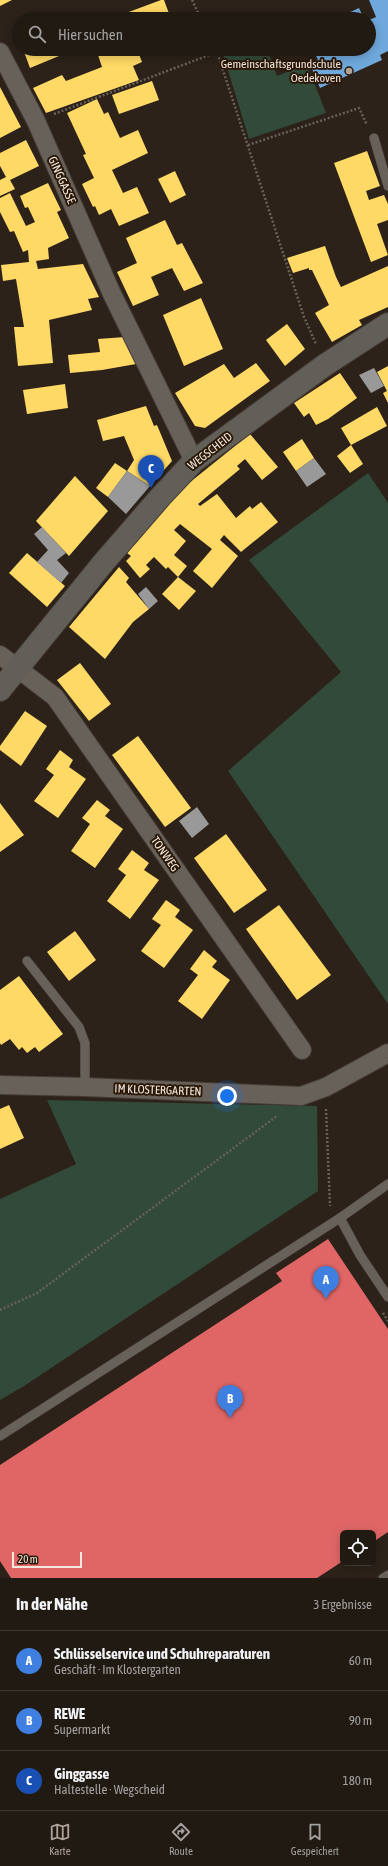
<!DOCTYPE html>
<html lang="de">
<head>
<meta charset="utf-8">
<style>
  :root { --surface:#211a13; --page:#2d2721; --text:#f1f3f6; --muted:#a2a1a0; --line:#3e3833; --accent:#afa399 }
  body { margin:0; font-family:"Asap Condensed",sans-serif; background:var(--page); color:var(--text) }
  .controls { position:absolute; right:12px; bottom:12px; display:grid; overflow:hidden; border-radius:6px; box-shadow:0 2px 10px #0003 }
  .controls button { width:36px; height:36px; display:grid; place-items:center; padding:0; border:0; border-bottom:1px solid var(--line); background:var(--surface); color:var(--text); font:20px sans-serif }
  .scale { position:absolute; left:12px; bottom:10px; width:70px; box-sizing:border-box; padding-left:4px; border:2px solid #f5e8de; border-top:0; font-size:11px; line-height:14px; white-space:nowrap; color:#f5e8de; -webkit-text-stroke:3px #2a1908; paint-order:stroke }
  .you { position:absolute; left:227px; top:1096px; width:14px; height:14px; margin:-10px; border:3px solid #fff; border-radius:50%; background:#1a73e8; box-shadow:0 0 0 6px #1a73e833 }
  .badge { display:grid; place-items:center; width:26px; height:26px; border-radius:50%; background:var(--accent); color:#fff; font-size:13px; font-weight:700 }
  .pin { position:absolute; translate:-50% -33px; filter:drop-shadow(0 1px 2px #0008) }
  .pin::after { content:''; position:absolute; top:21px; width:14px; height:12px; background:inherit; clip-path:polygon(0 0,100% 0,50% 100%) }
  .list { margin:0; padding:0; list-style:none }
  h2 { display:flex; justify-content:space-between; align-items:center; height:52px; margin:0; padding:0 16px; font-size:17px }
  h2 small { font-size:13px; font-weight:400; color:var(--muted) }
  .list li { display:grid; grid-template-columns:26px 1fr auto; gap:12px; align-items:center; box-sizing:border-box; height:60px; padding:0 16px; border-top:1px solid var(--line) }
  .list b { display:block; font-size:15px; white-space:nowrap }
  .list p { margin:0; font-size:13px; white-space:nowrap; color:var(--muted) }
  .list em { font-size:13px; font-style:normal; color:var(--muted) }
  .icon { flex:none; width:22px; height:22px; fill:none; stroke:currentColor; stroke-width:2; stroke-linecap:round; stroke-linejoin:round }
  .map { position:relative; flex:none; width:388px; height:1578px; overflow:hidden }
  .search { position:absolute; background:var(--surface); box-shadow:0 2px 10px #0003; left:12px; right:12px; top:12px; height:44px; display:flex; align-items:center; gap:10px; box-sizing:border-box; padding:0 14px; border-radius:22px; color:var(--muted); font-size:15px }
  .sheet { height:232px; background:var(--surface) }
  nav { display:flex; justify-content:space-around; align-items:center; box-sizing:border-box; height:56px; border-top:1px solid var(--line); background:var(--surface); font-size:11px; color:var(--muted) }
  nav a { display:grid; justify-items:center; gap:2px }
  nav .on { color:var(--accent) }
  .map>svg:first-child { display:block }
  .green { fill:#324a39 }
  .homes { fill:#ffd966 }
  .shops { fill:#e06666 }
  .schools { fill:#6fa8dc }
  .industry { fill:#999 }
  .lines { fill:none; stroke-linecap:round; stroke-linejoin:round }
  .lane-casing { stroke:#453c35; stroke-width:10 }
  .street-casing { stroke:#453c35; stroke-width:20 }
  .secondary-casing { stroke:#453c35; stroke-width:24 }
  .path { stroke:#68615a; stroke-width:2.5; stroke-dasharray:2 2; stroke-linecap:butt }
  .lane { stroke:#68615a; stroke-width:9 }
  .street { stroke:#68615a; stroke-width:18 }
  .secondary { stroke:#625e58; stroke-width:22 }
  .poi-dot { fill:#afa399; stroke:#2a1908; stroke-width:1.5 }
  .labels { text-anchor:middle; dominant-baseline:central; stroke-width:4; stroke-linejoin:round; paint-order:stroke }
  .poi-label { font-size:12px; fill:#f5e8de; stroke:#2a1908; text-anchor:end }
  .street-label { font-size:12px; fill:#f5e8de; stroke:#2a1908 }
</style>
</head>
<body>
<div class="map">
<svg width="388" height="1578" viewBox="0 0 388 1578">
  <rect width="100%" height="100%" fill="#2c2219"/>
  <g class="green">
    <polygon points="238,49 267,49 277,76 307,64 326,113 249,139 223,54"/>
    <polygon points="368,473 388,503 388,1004 228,771 341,672 249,560"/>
    <polygon points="47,1100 317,1106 318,1191 24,1386 0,1400 0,1199 76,1164"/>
  </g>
  <g class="homes">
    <polygon points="0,0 12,0 0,6"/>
    <polygon points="161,0 164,0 171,19 110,19"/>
    <polygon points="86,12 89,19 69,19"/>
    <polygon points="23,49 76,49 30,68"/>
    <polygon points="96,49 137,49 142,62 133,66 139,80 46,113 33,88 62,75 66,81 102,67"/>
    <polygon points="152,81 159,100 119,114 112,95"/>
    <polygon points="0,87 21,127 0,138"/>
    <polygon points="97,99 104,114 108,112 120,138 138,130 148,153 112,170 123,193 137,187 149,213 119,226 111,209 99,215 95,206 93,207 82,184 94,178 83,155 86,154 67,113"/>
    <polygon points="26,140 39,166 10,180 15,189 0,196 0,180 6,177 0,166 0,153"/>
    <polygon points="367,151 380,186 366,191 369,200 384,195 388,204 388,220 377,224 388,255 371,262 334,163"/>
    <polygon points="175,171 186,195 170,203 158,179"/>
    <polygon points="48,183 61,210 57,212 69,238 48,248 49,259 36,261 38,269 83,264 99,297 88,299 92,310 49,320 53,363 18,366 14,327 24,327 16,279 3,281 1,265 29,262 28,250 23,252 14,231 10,232 0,212 0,198 10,193 26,226 35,222 28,207 25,208 20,196"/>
    <polygon points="165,220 177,245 182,243 203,283 184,291 172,268 151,277 159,295 133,306 117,272 137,263 126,238"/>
    <polygon points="325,246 336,277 341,287 388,266 388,307 359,320 362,325 332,342 315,313 329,305 312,270 309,270 309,268 293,273 287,258"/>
    <polygon points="201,298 223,349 184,366 163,315"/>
    <polygon points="287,324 305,349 285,366 266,340"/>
    <polygon points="125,337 136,364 102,370 70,373 68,355 100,352 98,339"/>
    <polygon points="256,363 270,381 205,428 195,426 175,393 224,364 234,378"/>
    <polygon points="388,366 388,403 383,393 387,391 377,372"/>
    <polygon points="340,373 357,398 328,419 316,425 309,413 304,417 294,403"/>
    <polygon points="65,384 68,408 27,414 23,390"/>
    <polygon points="146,406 154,426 157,425 172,461 150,486 127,471 134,460 124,436 103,441 97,420"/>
    <polygon points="377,407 387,426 351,445 363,464 350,473 337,456 351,445 341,428"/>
    <polygon points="250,434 278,467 262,480 245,459 237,466 240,469 198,504 200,506 217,494 236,518 250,506 252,509 261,502 278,522 241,552 224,535 220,540 238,556 212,588 193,571 212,549 180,524 174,530 186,541 174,555 187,566 178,577 168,567 166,569 154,557 146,565 150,569 140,578 126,561 131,556 127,553 184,487"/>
    <polygon points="302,439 314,458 296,471 283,452"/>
    <polygon points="115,463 127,471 108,497 96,488"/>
    <polygon points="75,476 108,511 69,556 36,521"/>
    <polygon points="27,553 65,586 47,607 9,573"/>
    <polygon points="119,567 129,578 126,582 149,609 133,622 105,659 69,627"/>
    <polygon points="178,577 196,591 179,610 162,594"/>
    <polygon points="80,663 111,704 89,721 57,680"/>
    <polygon points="25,711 47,726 21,766 0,750 0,746"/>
    <polygon points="138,736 191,808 165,827 112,755"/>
    <polygon points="60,750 73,760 69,767 86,779 58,818 34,801 54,775 46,769"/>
    <polygon points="97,800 110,810 105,816 123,829 95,868 71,851 90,824 82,818"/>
    <polygon points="0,803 24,835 0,852"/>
    <polygon points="226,834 267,890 234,913 194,858"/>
    <polygon points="132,850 149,863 144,870 159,880 130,919 107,901 126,875 118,869"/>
    <polygon points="166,900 180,910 175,917 193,930 164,968 141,951 161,925 152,919"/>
    <polygon points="279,905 331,975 297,1000 246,929"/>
    <polygon points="75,931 96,960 69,981 47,952"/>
    <polygon points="204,950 217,961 212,967 230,980 202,1019 178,1001 198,975 190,969"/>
    <polygon points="19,976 63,1034 39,1052 35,1047 27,1053 22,1047 19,1050 10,1039 1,1045 0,1043 0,990"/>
    <polygon points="9,1105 24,1138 0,1149 0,1109"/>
  </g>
  <polygon class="shops" points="328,1239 388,1329 388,1532 373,1542 373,1533 343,1533 343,1561 317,1578 11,1578 0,1561 0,1465 282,1281 276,1273"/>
  <g class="schools">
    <polygon points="369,0 388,0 388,51 380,55 382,60 320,88 310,64 318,60 313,49 369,49 369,20 376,17"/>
    <polygon points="359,8 364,19 335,19"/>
  </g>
  <g class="industry">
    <polygon points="374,368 384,386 371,393 359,375"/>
    <polygon points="314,458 326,474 307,487 296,471"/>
    <polygon points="127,471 150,486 126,514 108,497"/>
    <polygon points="42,527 66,553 57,560 69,573 61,583 37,562 48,550 34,534"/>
    <polygon points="146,587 158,601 149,609 138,594"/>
    <polygon points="197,807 209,824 192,838 179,821"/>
  </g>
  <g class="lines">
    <defs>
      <g id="lane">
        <polyline points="374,138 388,186"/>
        <polyline points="27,961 79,1027 85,1043 85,1087"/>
        <polyline points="340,1218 360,1255 388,1297"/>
        <polyline points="0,1436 340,1218 388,1184"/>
        <polyline points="383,1578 388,1575"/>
      </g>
      <g id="street">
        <polyline points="0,52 36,121 112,294 194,461"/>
        <polyline points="0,655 55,697 302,1050"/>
        <polyline points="0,1085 85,1087 301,1096 326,1087 388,1053"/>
      </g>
      <polyline id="secondary" points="0,690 104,562 162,495 194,461 325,365 388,324"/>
    </defs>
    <use href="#lane" class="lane-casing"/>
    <use href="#street" class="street-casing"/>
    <use href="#secondary" class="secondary-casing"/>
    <g class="path">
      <polyline points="192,0 201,19"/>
      <polyline points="54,114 217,52 304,317 316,344"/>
      <polyline points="248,145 359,108 367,125"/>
      <polyline points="326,1109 330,1206"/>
      <polyline points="0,1310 37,1293 277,1116"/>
      <polyline points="383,1313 388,1321"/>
    </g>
    <use href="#lane" class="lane"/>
    <use href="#street" class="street"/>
    <use href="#secondary" class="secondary"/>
  </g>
  <circle class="poi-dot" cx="349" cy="71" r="4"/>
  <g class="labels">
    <g class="poi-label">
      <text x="341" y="64">Gemeinschaftsgrundschule<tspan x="341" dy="14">Oedekoven</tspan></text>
    </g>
    <g class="street-label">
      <text transform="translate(62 180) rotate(66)">GINGGASSE</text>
      <text transform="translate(210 451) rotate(-38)">WEGSCHEID</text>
      <text transform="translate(165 854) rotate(55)">TONWEG</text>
      <text transform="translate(158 1090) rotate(2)">IM KLOSTERGARTEN</text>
    </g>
  </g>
</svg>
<div class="controls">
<button><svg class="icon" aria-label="locate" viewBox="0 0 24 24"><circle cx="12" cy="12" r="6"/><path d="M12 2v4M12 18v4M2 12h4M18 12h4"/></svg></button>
</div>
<div class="scale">20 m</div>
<div class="you"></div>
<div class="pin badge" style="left:326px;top:1299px;background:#3f7fe0">A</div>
<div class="pin badge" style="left:230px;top:1418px;background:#3f7fe0">B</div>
<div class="pin badge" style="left:151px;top:488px;background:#1a4fb4">C</div>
<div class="search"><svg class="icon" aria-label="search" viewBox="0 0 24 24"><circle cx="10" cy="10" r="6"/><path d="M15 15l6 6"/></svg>Hier suchen</div>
</div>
<section class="sheet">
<h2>In der Nähe<small>3 Ergebnisse</small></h2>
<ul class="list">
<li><span class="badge" style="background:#3f7fe0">A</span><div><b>Schlüsselservice und Schuhreparaturen</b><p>Geschäft · Im Klostergarten</p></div><em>60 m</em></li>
<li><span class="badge" style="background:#3f7fe0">B</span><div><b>REWE</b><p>Supermarkt</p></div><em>90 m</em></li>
<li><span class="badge" style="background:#1a4fb4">C</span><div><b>Ginggasse</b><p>Haltestelle · Wegscheid</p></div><em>180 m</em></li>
</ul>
</section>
<nav>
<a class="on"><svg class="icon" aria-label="map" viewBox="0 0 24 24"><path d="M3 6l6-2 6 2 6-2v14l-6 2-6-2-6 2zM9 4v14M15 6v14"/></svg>Karte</a>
<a><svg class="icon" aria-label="directions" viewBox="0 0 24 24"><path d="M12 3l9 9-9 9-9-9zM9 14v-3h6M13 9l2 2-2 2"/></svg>Route</a>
<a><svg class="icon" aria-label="saved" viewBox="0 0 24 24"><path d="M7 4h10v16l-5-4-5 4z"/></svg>Gespeichert</a>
</nav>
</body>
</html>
